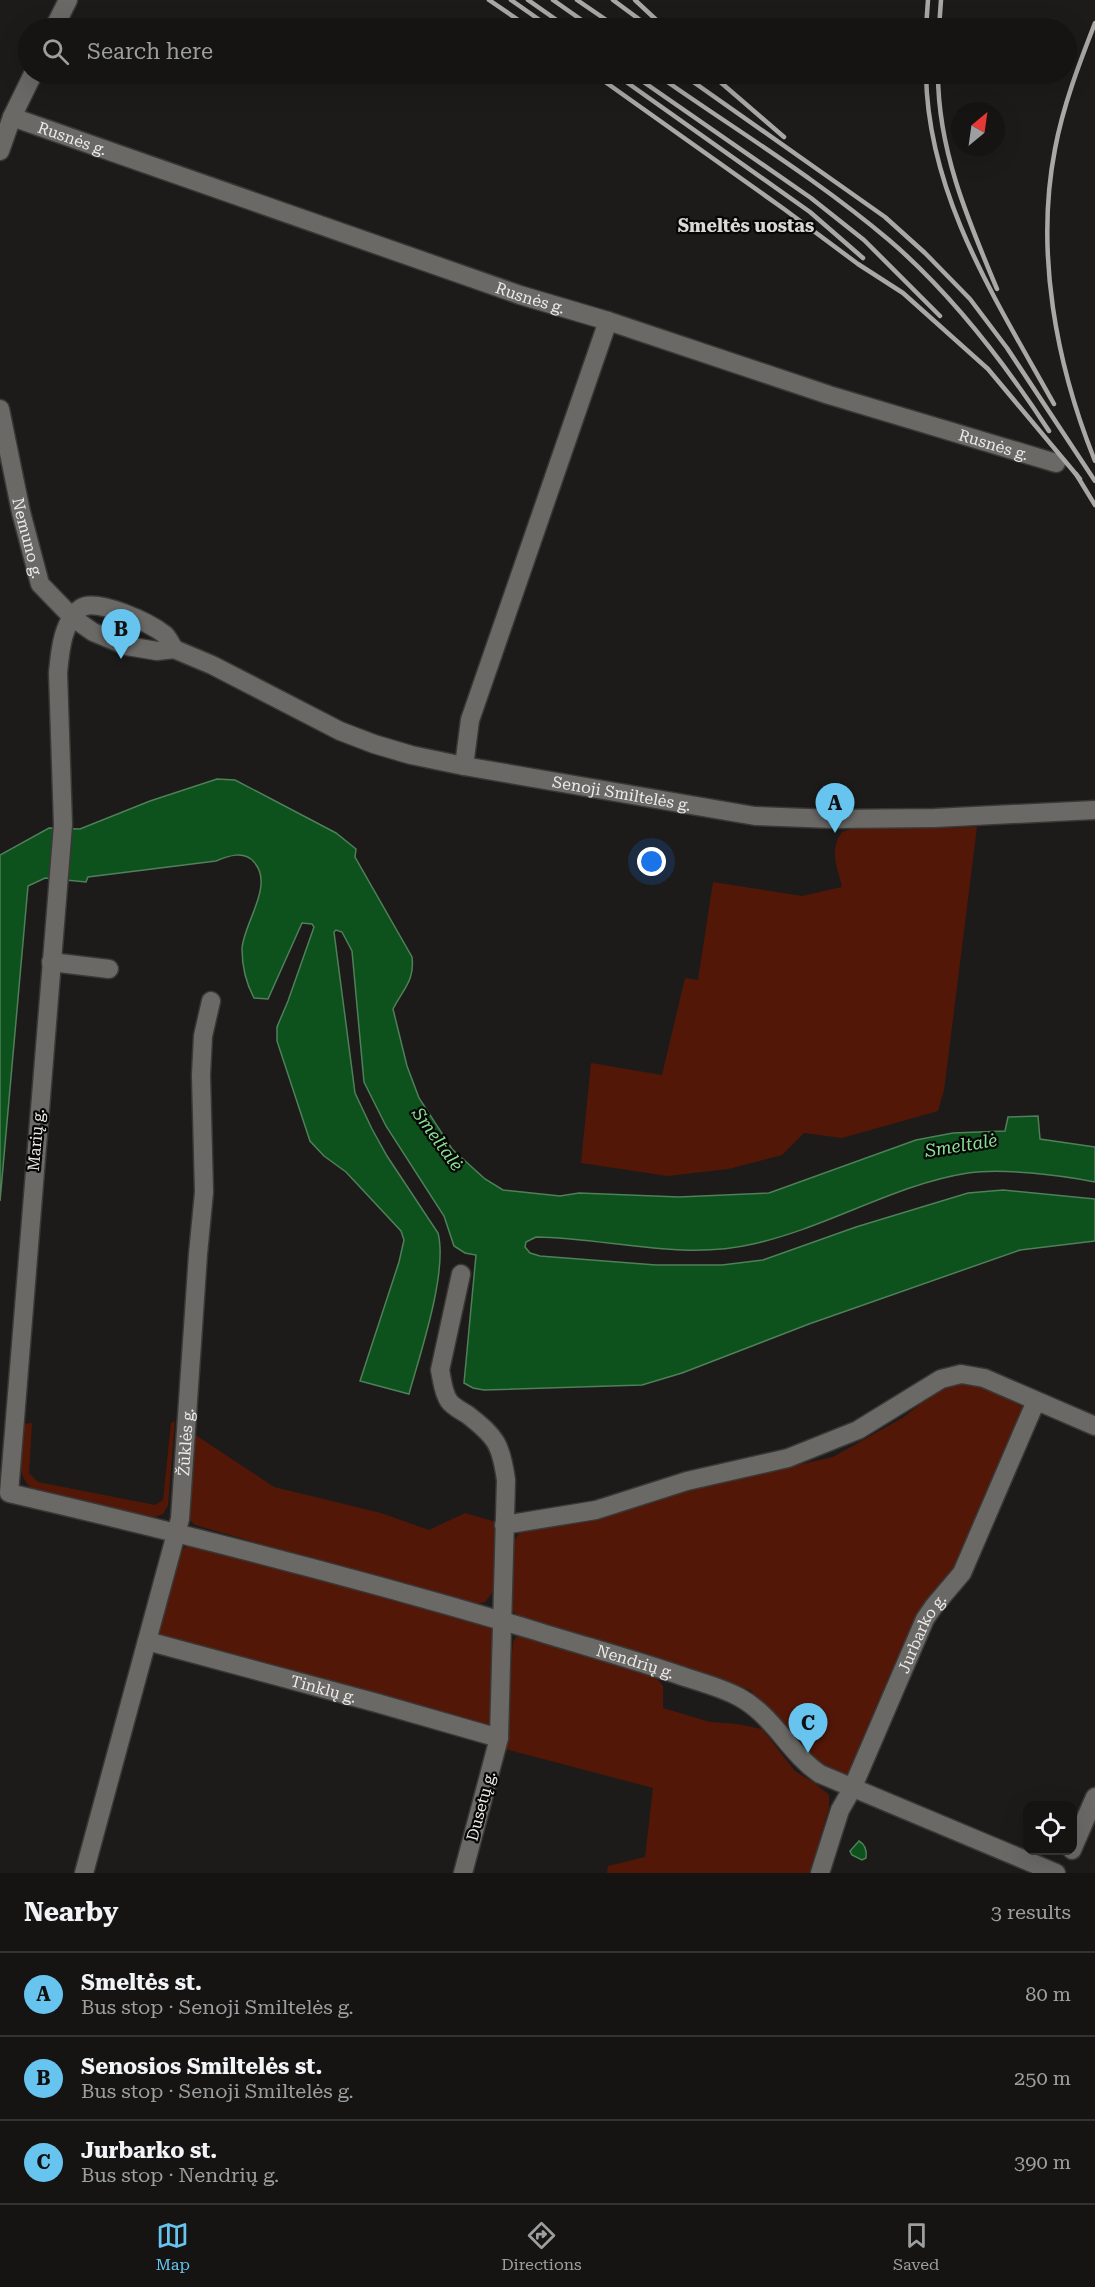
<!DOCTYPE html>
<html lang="en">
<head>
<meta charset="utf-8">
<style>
  :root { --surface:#151413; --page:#1e1d1c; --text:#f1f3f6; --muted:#9d9ea0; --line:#343333; --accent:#67c4ef }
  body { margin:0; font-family:"Roboto Serif",serif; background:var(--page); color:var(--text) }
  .controls { position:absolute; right:18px; bottom:18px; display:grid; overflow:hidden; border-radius:12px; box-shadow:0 6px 24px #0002 }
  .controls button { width:54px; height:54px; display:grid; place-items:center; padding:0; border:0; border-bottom:2px solid var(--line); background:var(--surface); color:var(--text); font:30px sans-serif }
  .compass { position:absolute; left:951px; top:102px; width:54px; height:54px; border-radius:50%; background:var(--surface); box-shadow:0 6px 24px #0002; rotate:29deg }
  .you { position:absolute; left:652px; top:862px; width:21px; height:21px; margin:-15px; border:4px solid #fff; border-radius:50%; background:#1a73e8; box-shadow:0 0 0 9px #1a73e833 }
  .badge { display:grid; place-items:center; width:39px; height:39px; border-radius:50%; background:var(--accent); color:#111; font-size:20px; font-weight:700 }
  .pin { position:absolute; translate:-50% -50px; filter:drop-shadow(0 2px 3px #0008) }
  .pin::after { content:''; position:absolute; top:32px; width:21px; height:18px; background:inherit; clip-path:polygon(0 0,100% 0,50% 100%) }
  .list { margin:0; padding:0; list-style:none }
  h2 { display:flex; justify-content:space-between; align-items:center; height:78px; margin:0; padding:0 24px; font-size:26px }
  h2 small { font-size:20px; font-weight:400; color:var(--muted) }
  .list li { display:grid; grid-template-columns:39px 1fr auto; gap:18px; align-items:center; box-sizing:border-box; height:84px; padding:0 24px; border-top:2px solid var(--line) }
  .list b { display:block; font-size:22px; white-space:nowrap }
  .list p { margin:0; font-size:20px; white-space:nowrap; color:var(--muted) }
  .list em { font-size:20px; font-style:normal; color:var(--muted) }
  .icon { flex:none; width:33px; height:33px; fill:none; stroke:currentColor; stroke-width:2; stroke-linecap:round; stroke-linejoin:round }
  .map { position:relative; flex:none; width:1095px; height:1873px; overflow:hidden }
  .search { position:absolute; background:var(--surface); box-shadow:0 6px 24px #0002; left:18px; right:18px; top:18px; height:66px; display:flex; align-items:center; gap:15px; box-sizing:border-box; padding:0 21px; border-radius:33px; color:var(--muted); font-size:22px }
  .sheet { height:330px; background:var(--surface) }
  nav { display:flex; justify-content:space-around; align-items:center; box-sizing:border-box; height:84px; border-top:2px solid var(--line); background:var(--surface); font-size:16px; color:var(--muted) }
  nav a { display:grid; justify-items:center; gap:3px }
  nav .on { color:var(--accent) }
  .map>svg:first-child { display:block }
  .green { fill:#531707 }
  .water { fill:#0d511d; stroke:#507f5a; stroke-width:1.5 }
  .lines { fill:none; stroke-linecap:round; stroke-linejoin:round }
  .minor-casing { stroke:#393837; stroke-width:21 }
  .minor { stroke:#6a6966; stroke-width:18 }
  .rail { stroke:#a9a8a7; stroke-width:4.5 }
  .labels { text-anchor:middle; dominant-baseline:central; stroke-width:4.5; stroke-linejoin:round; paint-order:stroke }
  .street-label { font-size:16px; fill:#ebeae9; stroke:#060605 }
  .neighbourhood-label { font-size:18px; font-weight:bold; fill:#d9d8d5; stroke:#060605 }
  .water-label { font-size:18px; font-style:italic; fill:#8be094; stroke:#060605 }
</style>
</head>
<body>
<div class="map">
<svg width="1095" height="1873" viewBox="0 0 1095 1873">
  <rect width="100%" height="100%" fill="#1c1b19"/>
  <g class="green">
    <path d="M977 827 944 1090 938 1111 842 1138 804 1133 782 1155 728 1169 668 1176 581 1163 591 1063 662 1075 685 978 698 980 713 882 802 896 842 887C837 866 829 851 842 832L852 829Z"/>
    <path d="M951 1379 981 1382 1030 1403 954 1574 853 1773 845 1776C836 1772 823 1770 815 1763 790 1742 774 1712 750 1690L655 1658 517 1616 511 1609 513 1543 520 1532 528 1527 602 1516 708 1485 833 1457 904 1417Z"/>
    <path d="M175 1421 168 1505 163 1514 155 1517 39 1494C12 1477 20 1452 23 1424L32 1423 29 1473 38 1482 155 1505 163 1500 171 1423Z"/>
    <polygon points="194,1434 274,1487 381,1513 429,1530 465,1513 496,1522 493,1592 485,1602 473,1605 195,1525 188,1518"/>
    <polygon points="189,1544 201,1545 491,1626 495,1633 490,1727 155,1635 178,1553"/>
    <polygon points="522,1635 654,1675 663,1686 663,1708 710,1722 737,1724 762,1729 795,1771 816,1784 829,1795 829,1808 810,1873 607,1873 608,1866 645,1857 653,1788 505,1749 513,1642 516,1637"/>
  </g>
  <g class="water">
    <path d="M217 779 235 780 336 833 356 849 355 857 412 957C415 981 403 989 393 1009L407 1066 419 1098 452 1149 485 1179 503 1190 560 1196 579 1193 679 1197 769 1193 916 1140 953 1133 1005 1131 1008 1117 1038 1116 1040 1139 1095 1147V1182C1060 1175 1003 1168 968 1173 896 1184 826 1228 753 1244 681 1261 608 1238 536 1237L526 1242 525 1247 530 1253 540 1256 656 1265H722L763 1260 856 1227 968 1193 1003 1190 1095 1199V1241L1020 1250 809 1324 682 1373 642 1385 484 1390 473 1388 464 1383 476 1255 465 1253 454 1246 444 1216 386 1126 364 1082 352 951 342 932 336 930 334 932 355 1093 372 1129 387 1156 438 1233C448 1272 420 1354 409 1394L360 1381 399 1262 404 1240 401 1231 346 1172 324 1156 310 1141 277 1041V1027L288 1001 314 927 312 924 302 923 268 999 254 998C246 983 242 966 242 949 243 924 275 885 254 862 244 850 228 856 216 861L88 877 86 882 45 878 28 886 0 1201V855L49 828 80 829 150 801Z"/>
    <path d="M859 1841C866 1845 867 1851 866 1858L862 1860 852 1855 850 1851Z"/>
  </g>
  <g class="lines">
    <defs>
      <g id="minor">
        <polyline points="54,28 68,0"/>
        <path id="s1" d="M12 117 520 295 608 321 829 395 1056 463"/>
        <polyline points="0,151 12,117 33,74"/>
        <path id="s2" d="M0 409 21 512 40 584 73 618 93 632 127 646 157 651 174 649 212 665 340 731 374 744 411 755 464 766 755 816 832 819 935 818 1095 810"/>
        <path id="s3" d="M174 649C171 644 168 637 164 634 150 623 96 597 81 608 62 622 60 652 58 673L63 825 9 1493C186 1534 362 1579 536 1631 584 1646 632 1659 679 1675 699 1682 720 1687 739 1697 773 1715 789 1753 820 1774L1056 1873"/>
        <polyline points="464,766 470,720 608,321"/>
        <polyline points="51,962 109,969"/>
        <path d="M461 1274 440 1370C442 1379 443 1393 449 1401 453 1407 462 1411 468 1415 496 1437 501 1444 506 1480L499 1738 463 1873"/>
        <polyline points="504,1525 596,1510 687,1481 788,1458 858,1430 941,1379 961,1374 984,1378 1095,1426"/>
        <path id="s4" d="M147 1641 377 1703 499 1738"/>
        <polyline points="1072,1850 1095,1797"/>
        <path id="s5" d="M84 1873 180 1519 198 1254 204 1192 201 1075 203 1036 211 1001"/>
        <path id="s6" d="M820 1873 840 1810 852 1789 925 1619 934 1606 962 1573 1036 1401"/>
      </g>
    </defs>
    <use href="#minor" class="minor-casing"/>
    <use href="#minor" class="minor"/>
    <g class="rail">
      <polyline points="489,0 530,28"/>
      <polyline points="511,0 551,28"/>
      <polyline points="528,0 568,28"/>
      <polyline points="553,0 593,28"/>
      <polyline points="577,0 618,28"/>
      <polyline points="613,0 651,28"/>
      <polyline points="635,0 665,28"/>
      <path d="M1095 23C1079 64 1063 106 1055 149 1035 252 1056 364 1095 461"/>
      <polyline points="926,28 928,0"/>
      <polyline points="939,28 941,0"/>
      <polyline points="594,74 784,209 858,264 903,293 988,369 1080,479"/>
      <polyline points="615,74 810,212 863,258"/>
      <polyline points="632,74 811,198 864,240 940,316"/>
      <path d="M656 74C734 129 816 178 889 240 952 294 1004 362 1049 431"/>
      <polyline points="682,74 885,217 925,253 970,299 1007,348 1095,481"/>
      <polyline points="711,74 784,137"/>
      <path d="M926 74C928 196 996 300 1054 404"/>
      <path d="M938 74C938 150 968 220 997 289"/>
      <polyline points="1076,474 1095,505"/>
    </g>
  </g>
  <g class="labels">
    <g class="street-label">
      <text stroke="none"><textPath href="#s1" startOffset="64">Rusnės g.</textPath></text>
      <text stroke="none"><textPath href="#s1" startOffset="549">Rusnės g.</textPath></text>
      <text stroke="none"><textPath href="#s1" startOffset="1035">Rusnės g.</textPath></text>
      <text stroke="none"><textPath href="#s2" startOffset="132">Nemuno g.</textPath></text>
      <text stroke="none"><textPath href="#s2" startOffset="810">Senoji Smiltelės g.</textPath></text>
      <text transform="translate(36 1140) rotate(-85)">Marių g.</text>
      <text stroke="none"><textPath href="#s5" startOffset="444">Žūklės g.</textPath></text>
      <text stroke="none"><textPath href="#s6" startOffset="261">Jurbarko g.</textPath></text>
      <text stroke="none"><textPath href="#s3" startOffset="1650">Nendrių g.</textPath></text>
      <text stroke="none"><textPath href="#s4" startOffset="183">Tinklų g.</textPath></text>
      <text transform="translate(481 1806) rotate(-75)">Dusetų g.</text>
    </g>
    <g class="neighbourhood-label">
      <text x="746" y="225">Smeltės uostas</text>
    </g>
    <g class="water-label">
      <text transform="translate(438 1139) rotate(54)">Smeltalė</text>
      <text transform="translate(961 1145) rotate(-9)">Smeltalė</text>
    </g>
  </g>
</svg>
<div class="controls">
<button><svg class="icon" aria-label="locate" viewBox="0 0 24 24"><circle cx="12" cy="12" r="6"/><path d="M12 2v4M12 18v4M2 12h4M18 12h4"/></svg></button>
</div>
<svg class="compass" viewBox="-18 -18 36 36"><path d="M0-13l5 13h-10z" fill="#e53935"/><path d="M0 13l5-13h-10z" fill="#9d9ea0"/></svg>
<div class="you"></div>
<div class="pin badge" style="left:835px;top:833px">A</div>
<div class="pin badge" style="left:121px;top:659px">B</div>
<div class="pin badge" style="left:808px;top:1753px">C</div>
<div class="search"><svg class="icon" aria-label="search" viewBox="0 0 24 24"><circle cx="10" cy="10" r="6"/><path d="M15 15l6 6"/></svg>Search here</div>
</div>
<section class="sheet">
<h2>Nearby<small>3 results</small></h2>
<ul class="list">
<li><span class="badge">A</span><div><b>Smeltės st.</b><p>Bus stop · Senoji Smiltelės g.</p></div><em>80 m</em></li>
<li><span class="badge">B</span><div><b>Senosios Smiltelės st.</b><p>Bus stop · Senoji Smiltelės g.</p></div><em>250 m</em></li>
<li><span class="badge">C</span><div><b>Jurbarko st.</b><p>Bus stop · Nendrių g.</p></div><em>390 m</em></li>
</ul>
</section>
<nav>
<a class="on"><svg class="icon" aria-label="map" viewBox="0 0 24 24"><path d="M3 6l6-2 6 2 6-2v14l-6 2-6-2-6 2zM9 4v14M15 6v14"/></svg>Map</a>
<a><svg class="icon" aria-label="directions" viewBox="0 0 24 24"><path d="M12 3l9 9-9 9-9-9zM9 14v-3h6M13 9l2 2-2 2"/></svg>Directions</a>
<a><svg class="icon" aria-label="saved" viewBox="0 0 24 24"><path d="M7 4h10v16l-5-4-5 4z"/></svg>Saved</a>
</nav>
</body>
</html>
